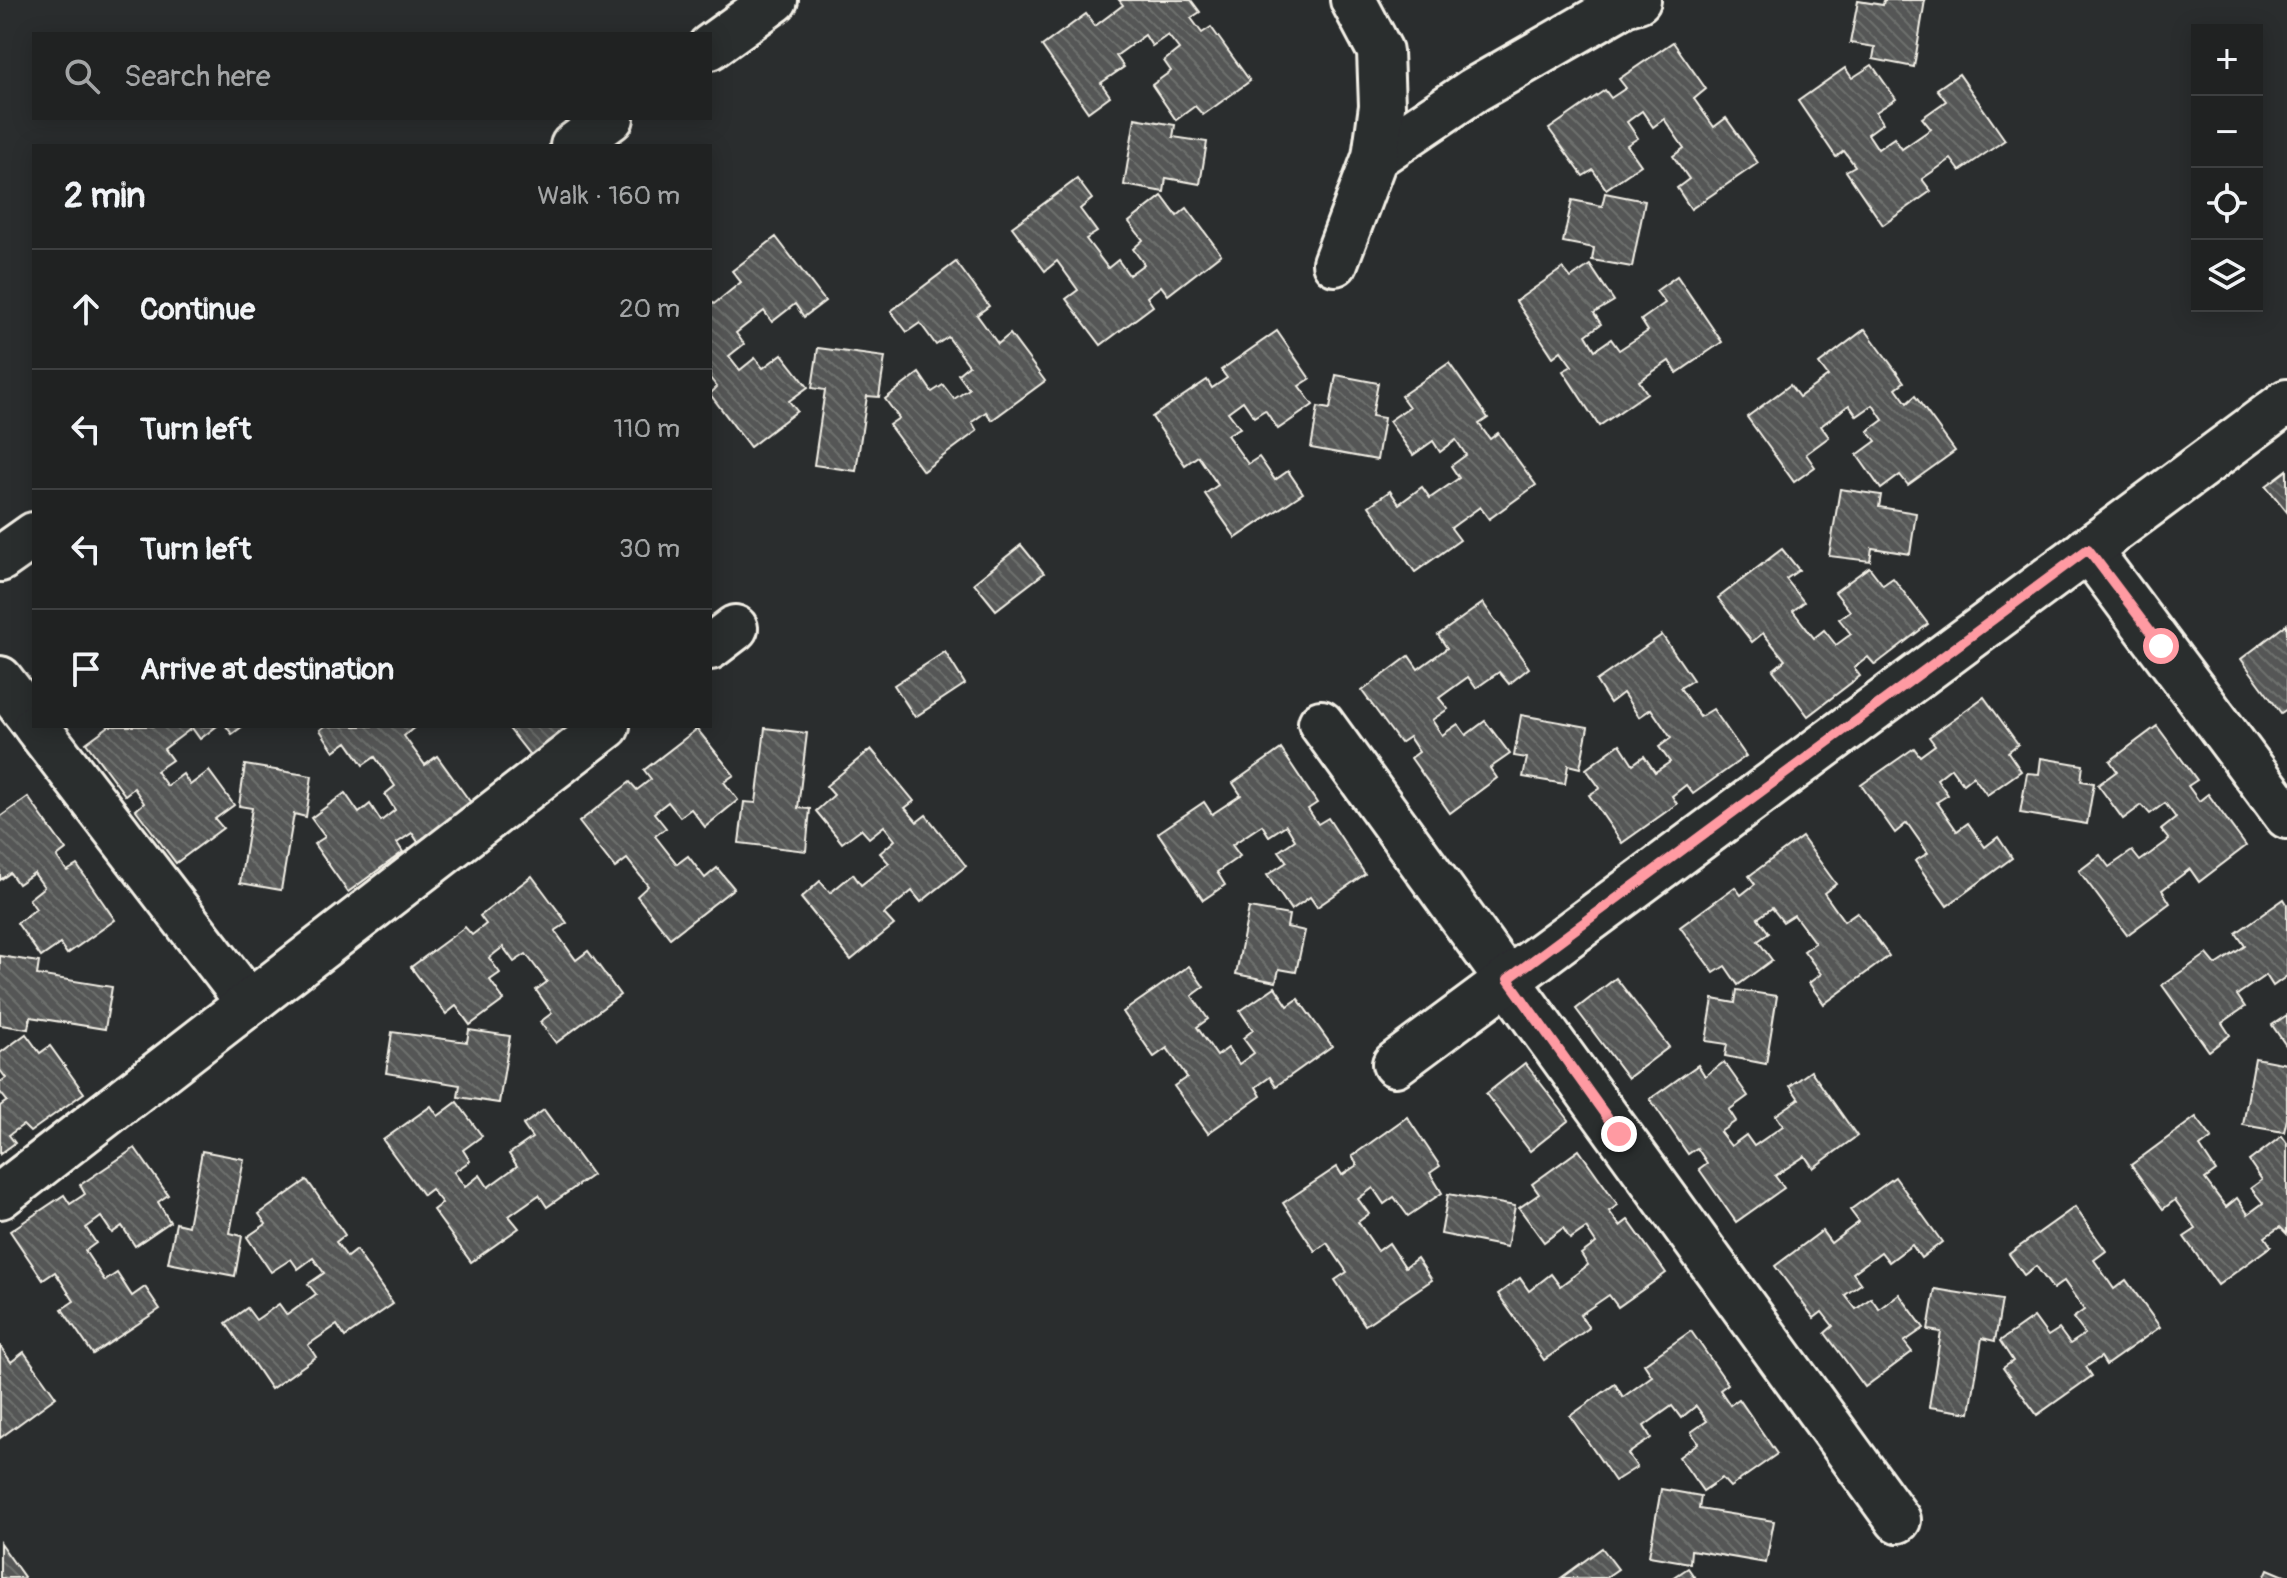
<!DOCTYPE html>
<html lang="en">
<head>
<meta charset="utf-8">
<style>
  :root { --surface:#202222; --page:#282a2a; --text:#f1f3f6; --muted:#a2a4a5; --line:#3d3f40 }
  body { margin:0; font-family:Pangolin,sans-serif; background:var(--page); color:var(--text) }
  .controls { position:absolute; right:24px; top:24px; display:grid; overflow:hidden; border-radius:0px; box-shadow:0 4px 20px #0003 }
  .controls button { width:72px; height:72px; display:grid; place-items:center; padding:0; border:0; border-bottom:2px solid var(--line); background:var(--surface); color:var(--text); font:40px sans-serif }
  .stop { position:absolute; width:24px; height:24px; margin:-18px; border:6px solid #ff9aa2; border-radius:50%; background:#fff }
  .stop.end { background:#ff9aa2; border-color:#fff; box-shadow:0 2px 8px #0008 }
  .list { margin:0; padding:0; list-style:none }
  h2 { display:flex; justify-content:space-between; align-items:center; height:104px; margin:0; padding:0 32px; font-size:34px }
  h2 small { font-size:26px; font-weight:400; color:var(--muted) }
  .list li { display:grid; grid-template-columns:52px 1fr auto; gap:24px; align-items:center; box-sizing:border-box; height:120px; padding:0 32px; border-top:2px solid var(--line) }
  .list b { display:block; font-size:30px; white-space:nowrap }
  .list em { font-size:26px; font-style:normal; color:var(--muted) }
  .icon { flex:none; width:44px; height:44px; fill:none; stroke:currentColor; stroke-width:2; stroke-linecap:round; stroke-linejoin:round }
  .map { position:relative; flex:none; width:2287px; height:1578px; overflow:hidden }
  .search { position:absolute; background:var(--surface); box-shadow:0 4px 20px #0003; left:32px; top:32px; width:680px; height:88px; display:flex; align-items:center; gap:20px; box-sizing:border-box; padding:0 28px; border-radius:0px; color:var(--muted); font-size:30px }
  .panel { position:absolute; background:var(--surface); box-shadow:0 4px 20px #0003; left:32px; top:144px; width:680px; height:584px; border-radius:0px }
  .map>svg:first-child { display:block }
  .building { fill:url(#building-back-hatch); stroke:#f4f1e8; stroke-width:2 }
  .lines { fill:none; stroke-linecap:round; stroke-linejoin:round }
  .minor-casing { stroke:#f4f1e8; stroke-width:50 }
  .minor { stroke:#2a2d2e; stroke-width:44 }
  .route { stroke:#ff9aa2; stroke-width:10 }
</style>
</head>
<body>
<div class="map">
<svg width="2287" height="1578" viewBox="0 0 2287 1578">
  <defs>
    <pattern id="building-back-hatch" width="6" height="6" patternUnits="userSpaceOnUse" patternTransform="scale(2)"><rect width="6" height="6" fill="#555756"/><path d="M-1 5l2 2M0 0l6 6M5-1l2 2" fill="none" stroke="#6e706e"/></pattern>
  </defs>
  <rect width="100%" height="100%" fill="#2a2d2e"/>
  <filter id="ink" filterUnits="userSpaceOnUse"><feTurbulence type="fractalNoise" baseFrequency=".0125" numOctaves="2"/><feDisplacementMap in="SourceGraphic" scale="16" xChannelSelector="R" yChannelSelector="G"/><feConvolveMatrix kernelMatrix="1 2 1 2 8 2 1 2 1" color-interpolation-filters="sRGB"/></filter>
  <g filter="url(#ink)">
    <g class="building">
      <polygon points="1119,0 1191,0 1200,12 1191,18 1202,33 1211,27 1250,81 1203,115 1195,106 1176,120 1152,85 1171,71 1164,61 1179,49 1168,35 1152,46 1145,35 1116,56 1124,67 1101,83 1110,96 1088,112 1042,46 1086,14 1095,26 1123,5"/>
      <polygon points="1884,0 1925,0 1914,67 1873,59 1875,47 1850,43 1858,1 1883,5"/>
      <polygon points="1673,42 1706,89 1694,99 1714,127 1726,118 1758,163 1691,209 1677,188 1689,179 1673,156 1684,148 1664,119 1653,127 1642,111 1627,122 1638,138 1627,145 1641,165 1606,189 1593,170 1583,176 1549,129 1605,90 1611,98 1626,88 1619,79"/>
      <polygon points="1872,65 1896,99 1876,112 1883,123 1868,134 1878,149 1894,138 1902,149 1931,129 1922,118 1946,101 1937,89 1959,74 2005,140 1960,171 1951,159 1922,179 1931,191 1883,225 1846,171 1855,166 1844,151 1836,157 1798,101 1845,68 1852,78"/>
      <polygon points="1135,118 1175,125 1173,137 1207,142 1200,184 1166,178 1164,192 1124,185"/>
      <polygon points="1077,179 1092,199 1080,209 1097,232 1086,239 1108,268 1118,260 1129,275 1144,264 1133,249 1143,240 1129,222 1162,196 1177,216 1187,208 1221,254 1168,295 1161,286 1147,297 1153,306 1101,345 1066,299 1078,290 1057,261 1045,271 1012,227"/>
      <polygon points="1605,193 1645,201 1632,267 1592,260 1594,248 1563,242 1572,200 1602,206"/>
      <polygon points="776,237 825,301 804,317 795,304 772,322 764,311 736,333 744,344 729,356 740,370 755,358 763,368 782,354 808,387 789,401 797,411 750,447 710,394 717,387 710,378 710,300 714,304 741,282 732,271"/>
      <polygon points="956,262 989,306 977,315 998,344 1010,334 1045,381 992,420 986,412 972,422 977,431 923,471 889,425 899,418 885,399 919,373 932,392 943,385 954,399 969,389 958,374 969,365 948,337 936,345 920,323 907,332 891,311"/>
      <polygon points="1590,265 1614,301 1594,313 1601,324 1586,335 1595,350 1611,339 1619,350 1648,331 1641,320 1665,303 1656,291 1677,276 1722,342 1677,373 1669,361 1639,381 1647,393 1599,426 1563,371 1572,366 1561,351 1553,357 1516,301 1563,268 1571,278"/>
      <polygon points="1865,329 1904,382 1896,388 1907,403 1915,396 1955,451 1908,485 1900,475 1881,489 1857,455 1876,441 1868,431 1883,420 1873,405 1857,416 1849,405 1821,426 1829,437 1806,454 1815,467 1794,482 1747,417 1790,385 1799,397 1828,376 1819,364"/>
      <polygon points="1277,331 1310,379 1299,386 1313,405 1278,429 1265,410 1254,417 1243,401 1228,412 1240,428 1227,435 1248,464 1259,457 1275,480 1288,471 1303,493 1236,538 1205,494 1218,485 1198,456 1185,465 1152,417 1207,380 1212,388 1227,378 1221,370"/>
      <polygon points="818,348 885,357 879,397 867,396 856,471 814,465 825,390 812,388"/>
      <polygon points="1449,363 1488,418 1479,424 1490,439 1498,433 1536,485 1489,519 1480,507 1451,528 1460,540 1415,572 1369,506 1390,491 1399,504 1422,487 1430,498 1459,478 1451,466 1466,455 1456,440 1440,452 1433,441 1413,455 1389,421 1409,407 1401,396"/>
      <polygon points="1336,375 1378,383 1372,416 1384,418 1377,460 1311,448 1318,407 1330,409"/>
      <polygon points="2287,470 2287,512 2266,486"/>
      <polygon points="1840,489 1881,495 1879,507 1916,513 1910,554 1872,548 1870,561 1829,556"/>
      <polygon points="1021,545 1044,573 996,610 974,583"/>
      <polygon points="1782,549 1799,570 1786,579 1804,602 1793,611 1814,638 1824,630 1836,645 1851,634 1839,619 1850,611 1835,592 1869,567 1883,585 1893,578 1928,624 1875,665 1868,657 1854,668 1860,676 1808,716 1773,670 1785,660 1763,633 1752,642 1718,598"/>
      <polygon points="1483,603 1529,668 1509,684 1499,672 1476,688 1468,677 1439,698 1448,709 1432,720 1442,735 1458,724 1466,735 1485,721 1510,754 1490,768 1497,778 1450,813 1411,758 1419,752 1409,737 1400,743 1362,691 1409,656 1418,669 1447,648 1438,635"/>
      <polygon points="2287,624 2287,709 2281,713 2241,659"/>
      <polygon points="1662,635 1693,680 1680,688 1700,717 1713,709 1746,756 1693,794 1686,785 1672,796 1677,804 1622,843 1589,795 1600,788 1586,769 1620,744 1633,764 1644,756 1655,772 1670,762 1659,747 1671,738 1651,709 1639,717 1623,693 1610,703 1596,681"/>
      <polygon points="945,652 965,684 915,717 894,685"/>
      <polygon points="1984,697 2018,744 2008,752 2021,771 1987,795 1973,776 1963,784 1951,768 1937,779 1948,795 1937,802 1957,831 1968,823 1985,847 1998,837 2012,858 1947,906 1915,861 1928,853 1907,823 1895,833 1861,785 1914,748 1920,756 1935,745 1929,737"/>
      <polygon points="1521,715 1588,727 1580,768 1568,765 1565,784 1523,777 1527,758 1514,756"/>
      <polygon points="109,726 217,726 200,739 192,728 164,749 172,760 156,771 167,786 183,774 190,785 209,771 234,805 215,819 223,828 176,863 136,810 144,803 134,788 125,795 86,743"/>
      <polygon points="226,726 243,726 232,734"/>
      <polygon points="325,726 416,726 404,736 425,765 437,756 471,803 418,842 412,833 397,843 403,852 348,892 314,844 325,837 311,818 345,793 359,813 370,804 381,821 395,810 385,794 395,786 375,757 363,765 347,742 334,751 320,730"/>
      <polygon points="507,726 575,726 533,759"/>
      <polygon points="2157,726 2197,780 2188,786 2199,801 2208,794 2246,846 2199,882 2190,869 2162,890 2170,903 2127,935 2079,871 2100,855 2109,867 2132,851 2140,861 2169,840 2161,830 2176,818 2165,803 2150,814 2142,805 2123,819 2098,785 2117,771 2110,761"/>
      <polygon points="765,728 807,733 798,808 810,809 806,851 739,843 744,802 756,803"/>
      <polygon points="697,729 734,775 724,782 738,800 705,827 691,809 680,817 668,802 654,813 666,828 655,836 677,864 688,856 705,878 717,868 734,888 670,938 637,896 648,886 627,859 615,868 579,822 630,782 637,790 651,779 644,770"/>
      <polygon points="871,749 914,801 905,808 917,822 926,815 966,866 921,902 912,891 884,914 894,925 851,960 801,898 820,881 830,893 853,874 861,885 889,863 880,853 895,840 884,826 869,838 861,829 842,843 816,811 834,795 826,786"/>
      <polygon points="1281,749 1317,803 1308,809 1318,824 1328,818 1365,874 1317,907 1310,897 1291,910 1267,875 1287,862 1279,851 1295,840 1286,825 1269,836 1262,825 1232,845 1240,856 1217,872 1225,885 1203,900 1158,833 1204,802 1212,814 1241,795 1233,783"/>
      <polygon points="2041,758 2083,765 2081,781 2094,783 2087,824 2020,813 2027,773 2039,774"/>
      <polygon points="245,765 312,776 306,817 294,814 281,890 240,883 252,808 239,806"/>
      <polygon points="28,797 66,850 57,857 67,871 77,865 115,920 67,954 60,944 41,957 17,923 36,909 29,899 44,887 34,873 18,884 10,873 0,880 0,817"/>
      <polygon points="1802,837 1836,884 1824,893 1844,921 1857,912 1889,956 1824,1004 1809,983 1821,974 1804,951 1815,943 1794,915 1783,922 1772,908 1758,918 1769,933 1758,941 1772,960 1738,985 1725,966 1714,973 1680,927 1735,887 1741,895 1755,884 1749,876"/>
      <polygon points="532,876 567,923 555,931 576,960 588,951 620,995 556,1043 540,1022 552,1013 536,990 547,982 526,954 514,962 503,947 489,958 500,973 490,980 504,1000 470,1025 456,1006 446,1014 411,967 465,927 472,935 486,924 480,916"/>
      <polygon points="2284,899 2287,904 2287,976 2273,986 2266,975 2237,995 2245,1007 2222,1023 2230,1035 2209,1051 2162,985 2207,954 2216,965 2245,946 2236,933"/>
      <polygon points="1249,908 1289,915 1287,927 1305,931 1296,972 1279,969 1276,982 1236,974"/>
      <polygon points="0,956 39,962 37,975 112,987 105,1029 30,1017 28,1029 0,1025"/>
      <polygon points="1189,966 1204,987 1192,996 1208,1019 1197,1027 1217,1056 1228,1048 1239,1064 1254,1053 1243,1038 1253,1030 1240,1011 1275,987 1288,1006 1298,999 1332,1046 1276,1086 1270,1077 1256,1087 1261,1096 1208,1133 1174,1086 1187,1077 1167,1048 1154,1057 1123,1012"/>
      <polygon points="1616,978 1669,1047 1628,1078 1576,1009"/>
      <polygon points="1737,990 1777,996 1766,1064 1725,1056 1727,1044 1706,1041 1713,999 1735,1003"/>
      <polygon points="2287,1015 2287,1047 2272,1025"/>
      <polygon points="469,1030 510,1036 499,1103 458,1097 460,1085 386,1073 392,1032 467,1042"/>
      <polygon points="26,1034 40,1053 50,1046 84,1093 30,1132 23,1125 9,1135 15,1143 0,1154 0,1106 7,1101 0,1092 0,1082 6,1078 0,1070 0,1053"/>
      <polygon points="2255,1058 2287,1064 2287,1119 2284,1132 2243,1125"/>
      <polygon points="1724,1062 1748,1096 1729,1110 1736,1121 1720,1132 1731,1146 1746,1135 1754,1146 1783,1126 1776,1115 1799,1099 1790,1086 1811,1071 1857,1136 1813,1168 1805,1156 1775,1176 1784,1188 1736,1222 1699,1169 1707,1163 1697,1148 1688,1154 1650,1099 1698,1065 1705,1076"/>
      <polygon points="1525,1063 1569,1120 1530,1151 1486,1094"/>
      <polygon points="457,1102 482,1136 463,1150 470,1161 454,1172 465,1187 480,1175 488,1187 517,1166 509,1154 532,1138 523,1125 544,1110 592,1175 547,1207 539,1195 509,1216 519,1228 471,1262 433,1210 442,1203 431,1189 423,1195 383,1140 431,1106 438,1116"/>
      <polygon points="1407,1117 1440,1166 1430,1173 1442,1193 1408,1216 1394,1197 1384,1204 1373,1188 1358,1199 1369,1214 1358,1222 1378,1251 1389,1243 1405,1267 1417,1258 1432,1280 1365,1325 1335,1280 1347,1272 1327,1243 1315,1251 1283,1203 1337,1167 1342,1175 1357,1165 1352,1156"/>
      <polygon points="2196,1117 2212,1138 2200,1147 2216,1171 2205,1179 2226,1207 2237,1198 2248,1214 2263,1203 2251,1188 2262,1180 2249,1161 2282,1136 2287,1143 2287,1234 2280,1227 2265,1237 2271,1246 2218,1285 2184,1237 2196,1229 2175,1200 2163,1209 2131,1165"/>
      <polygon points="135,1148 168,1195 158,1202 170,1222 135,1246 122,1226 112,1233 101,1217 86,1228 96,1243 85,1251 105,1281 117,1273 132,1296 145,1287 160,1309 93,1354 62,1309 74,1301 55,1272 43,1280 10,1231 64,1195 70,1204 85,1194 80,1185"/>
      <polygon points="1579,1150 1618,1205 1609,1211 1620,1226 1628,1220 1666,1273 1618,1307 1609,1295 1580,1315 1589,1328 1544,1360 1498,1294 1520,1278 1529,1291 1551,1274 1560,1286 1588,1265 1581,1254 1596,1243 1586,1228 1570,1239 1563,1228 1544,1242 1519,1208 1539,1194 1532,1184"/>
      <polygon points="202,1151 244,1159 230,1233 242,1236 235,1276 168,1263 176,1223 188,1226"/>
      <polygon points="1895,1177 1942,1242 1921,1258 1912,1245 1889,1262 1881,1252 1853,1273 1861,1284 1845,1295 1856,1309 1871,1298 1879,1309 1899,1294 1924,1328 1904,1342 1912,1352 1865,1387 1825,1333 1833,1326 1822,1312 1814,1318 1775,1266 1822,1231 1831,1243 1859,1222 1850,1210"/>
      <polygon points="307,1180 345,1235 336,1242 347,1257 356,1250 393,1304 345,1337 337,1325 308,1345 316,1357 271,1389 226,1323 247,1308 256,1320 279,1304 287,1315 316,1294 308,1284 324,1273 313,1258 298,1269 291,1259 271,1272 247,1237 266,1224 259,1214"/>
      <polygon points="1448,1194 1515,1206 1507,1247 1441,1234"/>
      <polygon points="2075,1207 2106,1251 2094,1260 2114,1289 2126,1280 2160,1327 2106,1365 2101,1357 2086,1367 2092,1376 2037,1415 2003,1368 2013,1361 2000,1341 2034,1317 2048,1336 2059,1329 2070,1344 2085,1334 2073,1318 2084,1310 2064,1281 2053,1289 2036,1266 2024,1275 2009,1254"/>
      <polygon points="1935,1289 2002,1300 1995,1341 1982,1338 1970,1413 1929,1407 1941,1332 1928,1330"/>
      <polygon points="1691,1331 1728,1384 1720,1390 1730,1405 1739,1399 1777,1454 1730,1487 1722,1478 1703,1491 1679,1457 1698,1443 1691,1432 1707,1421 1696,1406 1681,1418 1672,1406 1644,1426 1651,1438 1628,1454 1637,1467 1615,1481 1570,1416 1615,1384 1623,1397 1652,1376 1644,1364"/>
      <polygon points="0,1346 11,1362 24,1352 56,1397 0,1438"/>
      <polygon points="1661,1489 1701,1496 1699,1509 1774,1521 1766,1563 1691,1550 1690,1563 1649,1556"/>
      <polygon points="0,1543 24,1577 23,1578 0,1578"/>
      <polygon points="1602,1548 1618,1569 1605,1578 1561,1578"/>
      <polygon points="1688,1568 1695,1578 1673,1578"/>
      <polygon points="2268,1569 2287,1577 2287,1578 2264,1578"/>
    </g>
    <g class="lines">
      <defs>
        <g id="minor">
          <polyline points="710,47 775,0"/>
          <polyline points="573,146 611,118"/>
          <polyline points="1375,157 1474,90 1624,4 1638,0"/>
          <polyline points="1335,263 1375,157 1382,106 1380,51 1353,0"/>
          <polyline points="2088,549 2287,816"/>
          <polyline points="0,559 34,535"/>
          <polyline points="710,647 735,628"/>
          <polyline points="0,679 34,723"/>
          <polyline points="1321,723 1898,1520"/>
          <polyline points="36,726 249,1003"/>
          <polyline points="1395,1064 2287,402"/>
          <polyline points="0,1196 607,726"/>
        </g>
      </defs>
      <use href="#minor" class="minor-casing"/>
      <use href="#minor" class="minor"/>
    </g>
  </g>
  <g class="lines" filter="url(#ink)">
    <polyline class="route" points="1619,1134 1508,979 2088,549 2161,646"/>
  </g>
</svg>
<div class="controls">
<button>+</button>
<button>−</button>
<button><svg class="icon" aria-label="locate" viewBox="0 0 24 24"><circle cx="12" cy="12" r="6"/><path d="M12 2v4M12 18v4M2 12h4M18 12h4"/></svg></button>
<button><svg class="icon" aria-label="layers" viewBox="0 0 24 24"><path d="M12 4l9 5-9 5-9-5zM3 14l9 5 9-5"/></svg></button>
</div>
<div class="stop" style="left:2161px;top:646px"></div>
<div class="stop end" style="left:1619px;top:1134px"></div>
<div class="search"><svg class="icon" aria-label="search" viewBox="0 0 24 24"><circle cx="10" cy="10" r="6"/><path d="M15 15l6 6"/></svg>Search here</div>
<section class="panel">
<h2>2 min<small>Walk · 160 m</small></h2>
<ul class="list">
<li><svg class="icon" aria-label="ahead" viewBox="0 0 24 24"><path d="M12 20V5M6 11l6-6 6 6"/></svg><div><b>Continue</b></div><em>20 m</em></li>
<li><svg class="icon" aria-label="left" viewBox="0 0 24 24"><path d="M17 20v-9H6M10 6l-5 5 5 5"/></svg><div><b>Turn left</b></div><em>110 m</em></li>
<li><svg class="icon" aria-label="left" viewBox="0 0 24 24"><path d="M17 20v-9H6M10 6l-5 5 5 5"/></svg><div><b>Turn left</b></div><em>30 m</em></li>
<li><svg class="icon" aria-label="arrive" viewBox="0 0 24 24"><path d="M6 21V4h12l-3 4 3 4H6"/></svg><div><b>Arrive at destination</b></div></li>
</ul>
</section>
</div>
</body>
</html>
